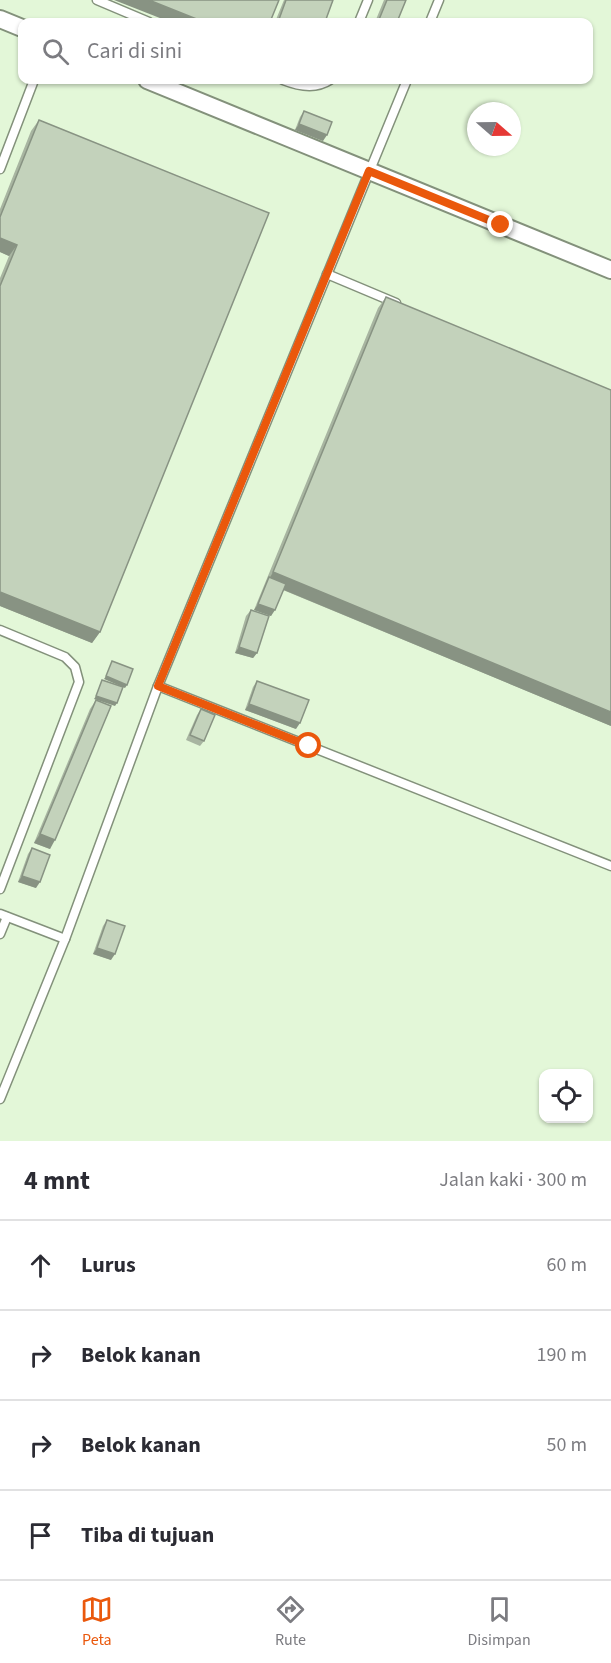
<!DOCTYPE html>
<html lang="id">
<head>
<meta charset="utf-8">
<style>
  :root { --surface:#fff; --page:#f7f7f7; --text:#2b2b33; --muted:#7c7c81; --line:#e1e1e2; --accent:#ea580c }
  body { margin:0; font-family:"Source Sans 3",sans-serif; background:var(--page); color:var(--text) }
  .controls { position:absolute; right:18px; bottom:18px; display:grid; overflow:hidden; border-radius:12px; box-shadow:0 2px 4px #0004 }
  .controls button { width:54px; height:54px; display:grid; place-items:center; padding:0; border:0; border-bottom:2px solid var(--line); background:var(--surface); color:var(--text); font:30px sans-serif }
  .compass { position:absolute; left:467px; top:102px; width:54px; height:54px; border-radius:50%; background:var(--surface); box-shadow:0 2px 4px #0004; rotate:110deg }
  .stop { position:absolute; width:18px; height:18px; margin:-14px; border:4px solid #ea580c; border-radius:50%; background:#fff }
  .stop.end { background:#ea580c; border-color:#fff; box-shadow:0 2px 6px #0008 }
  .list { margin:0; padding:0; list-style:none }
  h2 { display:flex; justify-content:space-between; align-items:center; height:78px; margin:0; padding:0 24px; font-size:26px }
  h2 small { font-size:20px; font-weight:400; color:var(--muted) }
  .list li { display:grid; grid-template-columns:39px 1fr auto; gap:18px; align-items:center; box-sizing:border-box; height:90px; padding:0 24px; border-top:2px solid var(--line) }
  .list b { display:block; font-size:22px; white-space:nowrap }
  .list em { font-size:20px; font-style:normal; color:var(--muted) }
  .icon { flex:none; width:33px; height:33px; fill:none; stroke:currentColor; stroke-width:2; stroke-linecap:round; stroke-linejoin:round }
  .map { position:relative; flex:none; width:611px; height:1141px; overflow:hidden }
  .search { position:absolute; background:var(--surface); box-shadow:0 2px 4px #0004; left:18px; right:18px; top:18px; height:66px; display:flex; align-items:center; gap:15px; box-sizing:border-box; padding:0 21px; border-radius:12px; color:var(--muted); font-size:22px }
  .sheet { height:438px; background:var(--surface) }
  nav { display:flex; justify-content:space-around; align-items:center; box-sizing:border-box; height:84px; border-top:2px solid var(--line); background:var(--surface); font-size:16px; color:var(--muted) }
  nav a { display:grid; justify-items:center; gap:3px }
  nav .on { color:var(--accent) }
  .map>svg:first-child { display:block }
  .built { fill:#e3f7d8; fill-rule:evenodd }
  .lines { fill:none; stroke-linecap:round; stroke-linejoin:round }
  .lane-casing { stroke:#83917b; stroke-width:11 }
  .street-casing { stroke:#83917b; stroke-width:20 }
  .lane { stroke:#fff; stroke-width:8 }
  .street { stroke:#fff; stroke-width:16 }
  .wall { fill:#a8b5a1 }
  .shaded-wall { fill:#889383 }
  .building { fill:#c3d2bb; stroke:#889383; stroke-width:1.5 }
  .route { stroke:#ea580c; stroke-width:8 }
</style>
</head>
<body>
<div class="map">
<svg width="611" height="1141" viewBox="0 0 611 1141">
  <rect width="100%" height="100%" fill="#effee6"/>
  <path class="built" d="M0 0H611V1141H0ZM22 22H588V80H22ZM476 111H512V147H476ZM544 1074H588V1118H544Z"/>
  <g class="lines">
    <defs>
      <g id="lane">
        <polyline points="97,0 149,22"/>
        <polyline points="359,22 368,0"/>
        <polyline points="430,22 439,0"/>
        <path d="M283 80C298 86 315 90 330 80"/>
        <polyline points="0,169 34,80"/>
        <polyline points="327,274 396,303"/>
        <polyline points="0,630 65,657 75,667 79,682 0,889"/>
        <polyline points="158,686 611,866"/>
        <polyline points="0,914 65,939"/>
        <polyline points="0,934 7,917"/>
        <polyline points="0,1099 65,939 158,686 407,80"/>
      </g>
      <g id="street">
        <polyline points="0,19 22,28"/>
        <polyline points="147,80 611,270"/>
      </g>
    </defs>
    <use href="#lane" class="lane-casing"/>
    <use href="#street" class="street-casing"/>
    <use href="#lane" class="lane"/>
    <use href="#street" class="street"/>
  </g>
  <g class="wall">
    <polygon points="284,0 333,0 325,22 275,22"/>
    <polygon points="384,0 406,0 397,22 375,22"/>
    <polygon points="304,111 323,141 295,130 300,117"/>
    <polygon points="39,120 100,632 92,643 0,606 0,278 9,256 0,252 0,209 31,131"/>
    <polygon points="386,297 611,726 283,590 271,616 254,610 378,308"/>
    <polygon points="251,610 257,653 253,658 235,653 246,616"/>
    <polygon points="257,681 296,729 245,710 253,687"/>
    <polygon points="96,700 50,849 34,843 90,709"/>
    <polygon points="201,709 204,741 200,746 186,740 197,715"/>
    <polygon points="32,848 36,888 18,882 28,854"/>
    <polygon points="107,920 111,960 93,954 103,926"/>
  </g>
  <g class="shaded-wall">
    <polygon points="114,0 149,0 204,22 170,22"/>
    <polygon points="362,80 371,80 369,82"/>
    <polygon points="299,124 327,135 323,141 295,130"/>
    <polygon points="0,238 17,245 9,256 0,252"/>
    <polygon points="273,572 611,712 611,726 267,583"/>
    <polygon points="0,592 100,632 92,643 0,606"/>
    <polygon points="258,604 275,610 271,616 254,610"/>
    <polygon points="239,647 257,653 253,658 235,653"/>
    <polygon points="106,676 127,685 125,688 104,679"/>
    <polygon points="96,696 117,703 115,706 94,699"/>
    <polygon points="249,704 300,723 296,729 245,710"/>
    <polygon points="40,834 55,840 50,849 34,843"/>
    <polygon points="22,876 40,882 36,888 18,882"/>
    <polygon points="97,948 115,954 111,960 93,954"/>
  </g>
  <g class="building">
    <polygon points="149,0 279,0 270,22 204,22"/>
    <polygon points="286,0 333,0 325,22 278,22"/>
    <polygon points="387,0 406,0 397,22 378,22"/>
    <polygon points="304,111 332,122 327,135 299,124"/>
    <polygon points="39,120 269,213 100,632 0,592 0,286 17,245 0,238 0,217"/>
    <polygon points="386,297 611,390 611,712 273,572"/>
    <polygon points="269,577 286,584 275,610 258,604"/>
    <polygon points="251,610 269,616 257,653 239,647"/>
    <polygon points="112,661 133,669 127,685 106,676"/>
    <polygon points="102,680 123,687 117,703 96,696"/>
    <polygon points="257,681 309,700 300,723 249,704"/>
    <polygon points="96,700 111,706 55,840 40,834"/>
    <polygon points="201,709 215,715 204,741 190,735"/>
    <polygon points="32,848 50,855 40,882 22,876"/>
    <polygon points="107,920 125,926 115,954 97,948"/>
  </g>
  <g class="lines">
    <polyline class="route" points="309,746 158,686 369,171 501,225"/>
  </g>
</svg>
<div class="controls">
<button><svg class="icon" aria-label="locate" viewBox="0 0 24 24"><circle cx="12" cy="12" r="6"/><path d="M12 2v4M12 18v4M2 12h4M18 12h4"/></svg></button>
</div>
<svg class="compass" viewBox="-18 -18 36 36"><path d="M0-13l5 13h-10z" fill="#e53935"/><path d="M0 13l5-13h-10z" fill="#7c7c81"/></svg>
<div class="stop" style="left:309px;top:746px"></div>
<div class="stop end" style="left:501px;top:225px"></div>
<div class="search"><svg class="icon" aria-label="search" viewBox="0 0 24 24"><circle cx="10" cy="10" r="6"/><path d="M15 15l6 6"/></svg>Cari di sini</div>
</div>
<section class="sheet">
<h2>4 mnt<small>Jalan kaki · 300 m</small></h2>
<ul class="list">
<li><svg class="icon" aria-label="ahead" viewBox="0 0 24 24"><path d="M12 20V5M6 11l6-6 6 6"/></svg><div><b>Lurus</b></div><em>60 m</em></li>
<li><svg class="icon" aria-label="right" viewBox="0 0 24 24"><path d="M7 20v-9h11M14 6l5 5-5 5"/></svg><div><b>Belok kanan</b></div><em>190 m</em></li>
<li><svg class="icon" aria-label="right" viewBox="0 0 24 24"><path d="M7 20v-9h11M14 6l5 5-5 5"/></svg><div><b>Belok kanan</b></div><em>50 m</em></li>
<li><svg class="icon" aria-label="arrive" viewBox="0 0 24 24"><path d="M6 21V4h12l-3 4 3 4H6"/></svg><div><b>Tiba di tujuan</b></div></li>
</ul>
</section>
<nav>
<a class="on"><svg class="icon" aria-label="map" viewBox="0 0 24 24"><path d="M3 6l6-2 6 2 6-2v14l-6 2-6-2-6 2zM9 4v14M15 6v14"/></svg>Peta</a>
<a><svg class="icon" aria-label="directions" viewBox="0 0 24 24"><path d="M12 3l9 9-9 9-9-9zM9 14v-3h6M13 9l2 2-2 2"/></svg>Rute</a>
<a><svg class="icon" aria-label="saved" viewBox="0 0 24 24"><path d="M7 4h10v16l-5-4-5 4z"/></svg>Disimpan</a>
</nav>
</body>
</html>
